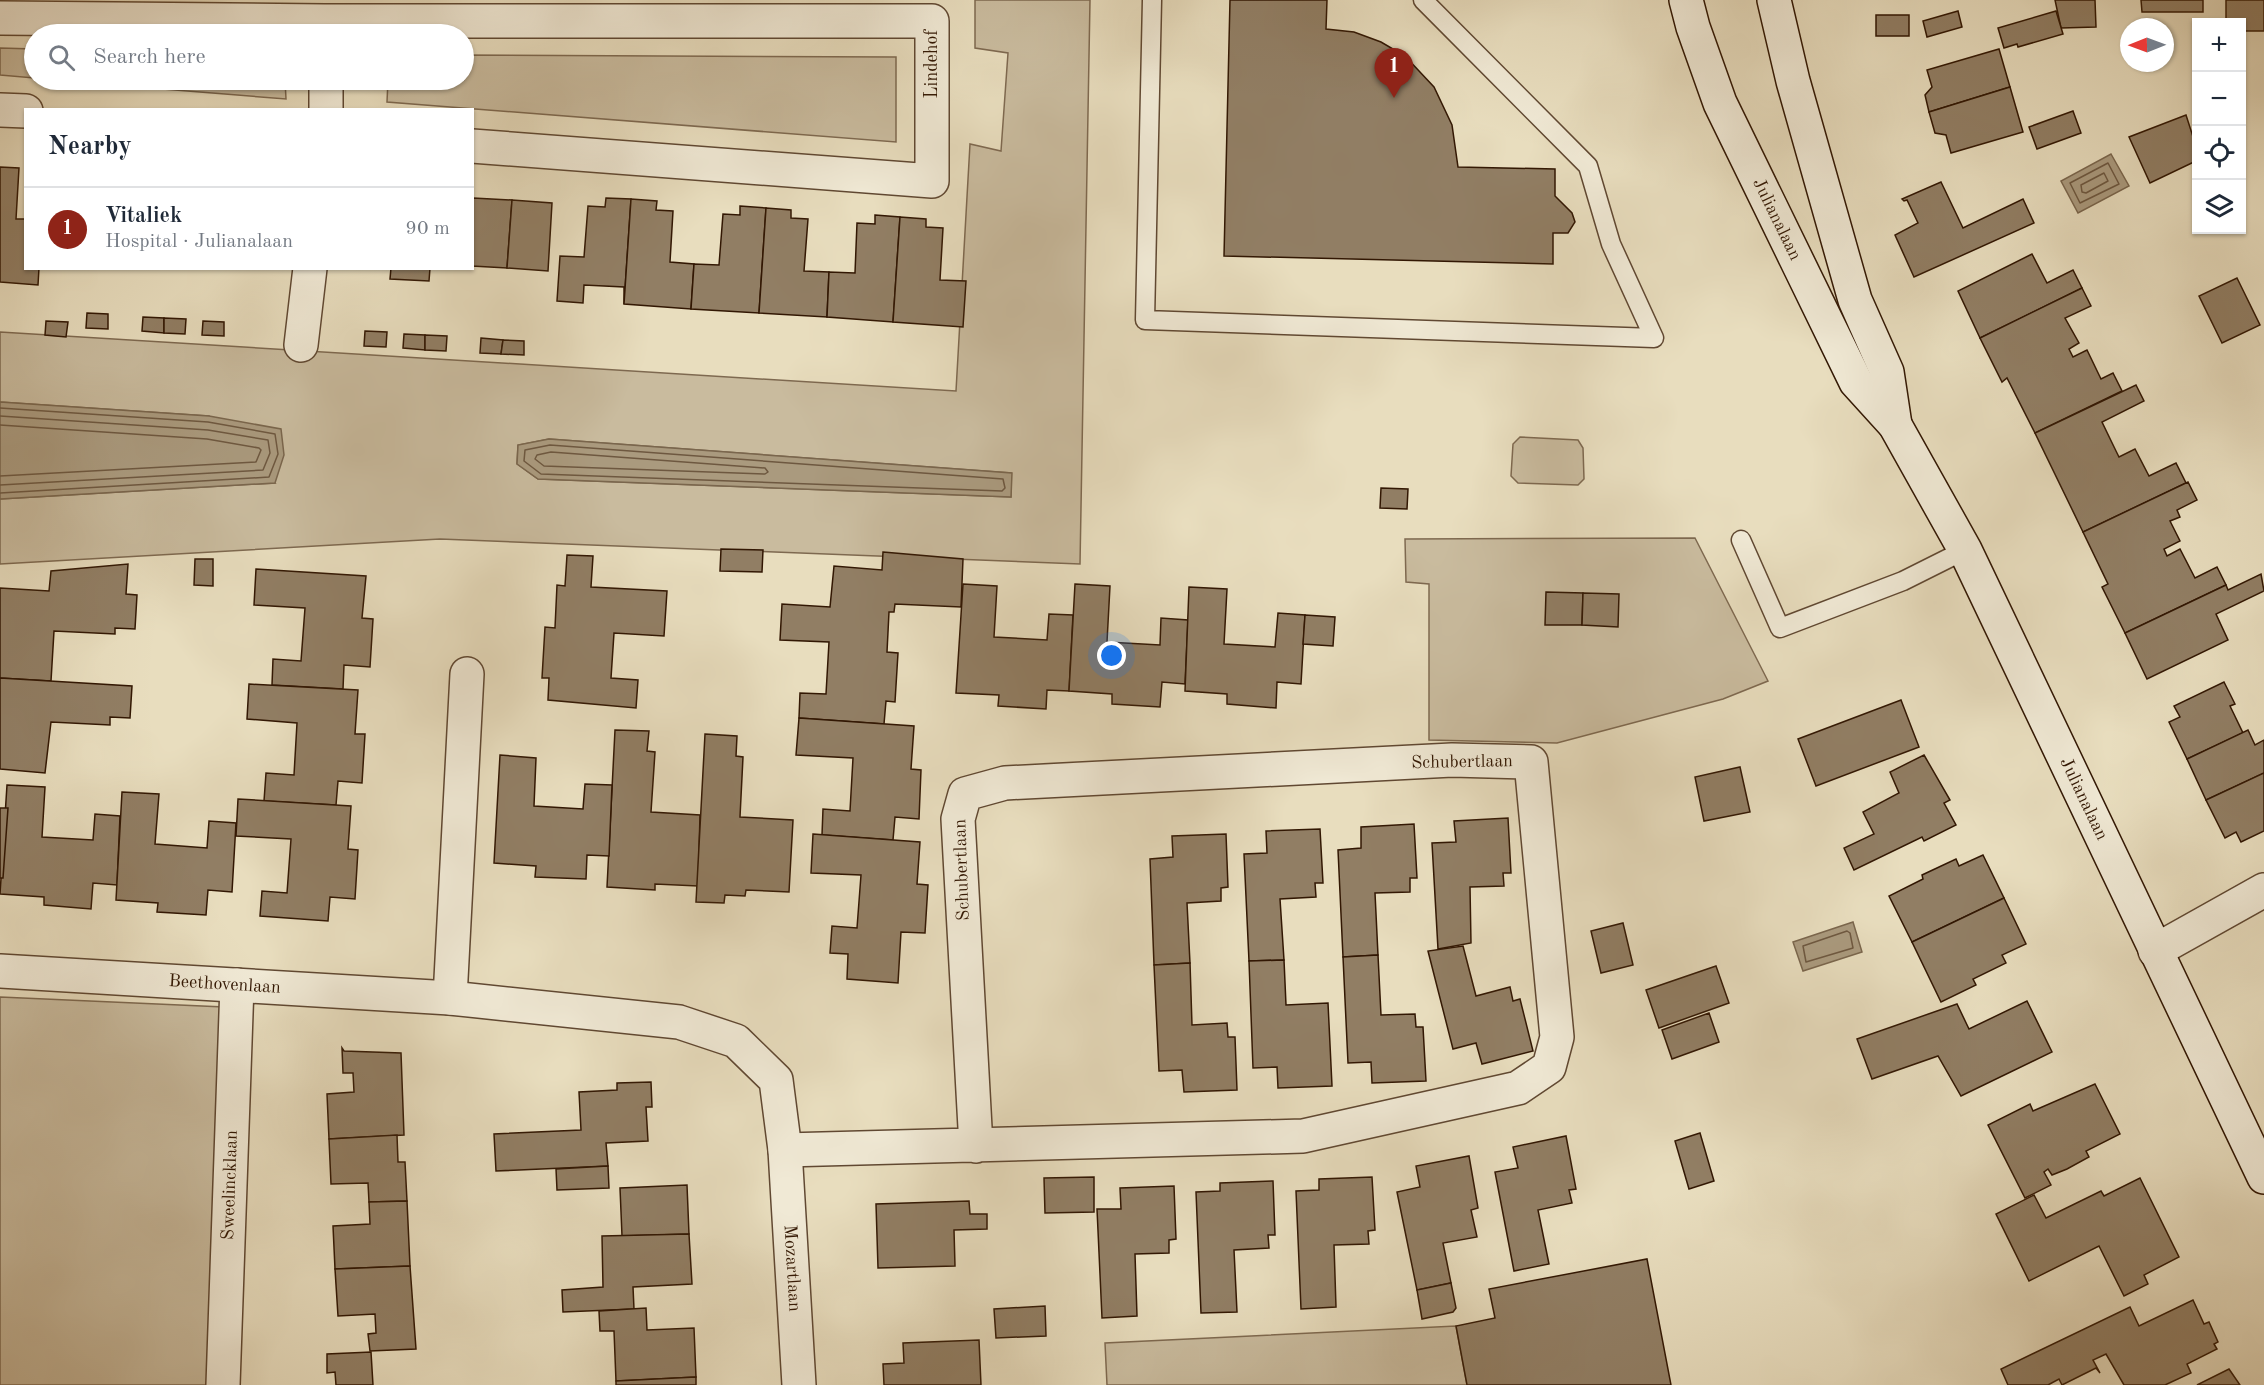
<!DOCTYPE html>
<html lang="en">
<head>
<meta charset="utf-8">
<style>
  :root { --surface:#fff; --page:#f2f2f3; --text:#1f2937; --muted:#747a83; --line:#e0e1e3; --accent:#8f2418 }
  body { margin:0; font-family:"Old Standard TT",serif; background:var(--page); color:var(--text) }
  .controls { position:absolute; right:18px; top:18px; display:grid; overflow:hidden; border-radius:0px; box-shadow:0 2px 4px #0004 }
  .controls button { width:54px; height:54px; display:grid; place-items:center; padding:0; border:0; border-bottom:2px solid var(--line); background:var(--surface); color:var(--text); font:30px sans-serif }
  .compass { position:absolute; left:2120px; top:18px; width:54px; height:54px; border-radius:50%; background:var(--surface); box-shadow:0 2px 4px #0004; rotate:269deg }
  .you { position:absolute; left:1112px; top:656px; width:21px; height:21px; margin:-15px; border:4px solid #fff; border-radius:50%; background:#1a73e8; box-shadow:0 0 0 9px #1a73e833 }
  .badge { display:grid; place-items:center; width:39px; height:39px; border-radius:50%; background:var(--accent); color:#fff; font-size:20px; font-weight:700 }
  .pin { position:absolute; translate:-50% -50px; filter:drop-shadow(0 2px 3px #0008) }
  .pin::after { content:''; position:absolute; top:32px; width:21px; height:18px; background:inherit; clip-path:polygon(0 0,100% 0,50% 100%) }
  .list { margin:0; padding:0; list-style:none }
  h2 { display:flex; justify-content:space-between; align-items:center; height:78px; margin:0; padding:0 24px; font-size:26px }
  h2 small { font-size:20px; font-weight:400; color:var(--muted) }
  .list li { display:grid; grid-template-columns:39px 1fr auto; gap:18px; align-items:center; box-sizing:border-box; height:84px; padding:0 24px; border-top:2px solid var(--line) }
  .list b { display:block; font-size:22px; white-space:nowrap }
  .list p { margin:0; font-size:20px; white-space:nowrap; color:var(--muted) }
  .list em { font-size:20px; font-style:normal; color:var(--muted) }
  .icon { flex:none; width:33px; height:33px; fill:none; stroke:currentColor; stroke-width:2; stroke-linecap:round; stroke-linejoin:round }
  .map { position:relative; flex:none; width:2264px; height:1385px; overflow:hidden }
  .search { position:absolute; background:var(--surface); box-shadow:0 2px 4px #0004; left:24px; top:24px; width:450px; height:66px; display:flex; align-items:center; gap:15px; box-sizing:border-box; padding:0 21px; border-radius:33px; color:var(--muted); font-size:22px }
  .panel { position:absolute; background:var(--surface); box-shadow:0 2px 4px #0004; left:24px; top:108px; width:450px; height:162px; border-radius:0px }
  .map>svg:first-child { display:block }
  .green { fill:#c9bb9e; stroke:#7e6950; stroke-width:1.5; fill-rule:evenodd }
  .water { fill:#aa9a7e; stroke:#7a664d; stroke-width:1.5 }
  .lines { fill:none; stroke-linecap:round; stroke-linejoin:round }
  .shore { stroke:#6e5840; stroke-width:1.5 }
  .building { fill:#917e64; stroke:#321703; stroke-width:1.5 }
  .service-casing { stroke:#604832; stroke-width:21 }
  .minor-casing { stroke:#604832; stroke-width:36 }
  .secondary-casing { stroke:#321703; stroke-width:36 }
  .service { stroke:#f0e9d5; stroke-width:18 }
  .minor { stroke:#f0e9d5; stroke-width:33 }
  .secondary { stroke:#f0e9d5; stroke-width:33 }
  .labels { text-anchor:middle; dominant-baseline:central; stroke-width:4.5; stroke-linejoin:round; paint-order:stroke }
  .street-label { font-size:18px; fill:#321703; stroke:#f0e9d5 }
</style>
</head>
<body>
<div class="map">
<svg width="2264" height="1385" viewBox="0 0 2264 1385">
  <rect width="100%" height="100%" fill="#e8ddbe"/>
  <filter id="stains"><feTurbulence type="fractalNoise" baseFrequency=".00333" numOctaves="4"/><feColorMatrix values="0 0 0 0 .2 0 0 0 0 .09 0 0 0 0 .02 0 0 0 .5 -.17"/></filter>
  <radialGradient id="worn" r=".72"><stop offset=".6" stop-color="#630" stop-opacity="0"/><stop offset="1" stop-color="#630" stop-opacity=".3"/></radialGradient>
  <g class="green">
    <path d="M975 0H1090L1080 564 440 539 0 564V499L275 483 209 416 0 402V332L956 391 970 144 1001 151 1008 53 975 48ZM549 439 1011 473V497L538 479 517 464 518 445Z"/>
    <polygon points="0,48 34,49 34,78 0,75"/>
    <polygon points="464,55 896,57 896,142 387,102 388,80 464,80"/>
    <polygon points="50,80 285,80 286,99"/>
    <polygon points="1520,437 1578,440 1583,448 1584,479 1578,485 1518,483 1511,476 1513,444"/>
    <polygon points="1695,538 1768,681 1723,699 1557,743 1429,740 1429,584 1406,582 1405,539"/>
    <polygon points="0,997 224,1007 220,1385 0,1385"/>
    <polygon points="1456,1326 1467,1385 1107,1385 1105,1343"/>
  </g>
  <g class="water">
    <polygon points="2111,154 2129,186 2078,213 2061,181"/>
    <polygon points="0,402 209,416 281,429 284,455 275,483 0,499"/>
    <polygon points="549,439 1012,473 1011,497 538,479 517,464 518,445"/>
    <polygon points="1853,922 1862,952 1803,971 1793,942"/>
  </g>
  <g class="lines">
    <g class="shore">
      <polygon points="2108,163 2119,184 2080,203 2070,183"/>
      <polygon points="2104,173 2108,181 2086,193 2082,192 2081,185"/>
      <polyline points="0,408 208,422 275,434 278,454 269,477 0,493"/>
      <polyline points="0,416 208,430 268,440 270,453 263,470 0,485"/>
      <polyline points="0,425 207,439 259,448 261,450 256,462 0,476"/>
      <polygon points="550,445 1003,479 1005,488 1002,491 541,474 524,461 525,450"/>
      <polygon points="551,452 765,468 768,472 765,474 544,466 535,459 537,455"/>
      <polygon points="1847,931 1850,933 1853,948 1806,962 1803,946"/>
    </g>
  </g>
  <g class="building">
    <polygon points="1230,0 1327,0 1326,29 1354,32 1381,42 1405,56 1434,87 1452,125 1458,167 1555,169 1555,196 1572,213 1575,222 1568,233 1553,233 1553,264 1224,256"/>
    <polygon points="2055,0 2095,0 2096,27 2061,28"/>
    <polygon points="2141,0 2203,0 2203,12 2142,12"/>
    <polygon points="2226,0 2264,0 2264,31 2242,31 2242,22 2226,19"/>
    <polygon points="1958,11 1962,27 1927,37 1923,21"/>
    <polygon points="2056,11 2063,34 2018,47 2017,44 2004,48 1998,28"/>
    <rect x="1876" y="15" width="33" height="21"/>
    <polygon points="1999,49 2010,87 1929,112 1925,95 1932,87 1927,70"/>
    <polygon points="2010,87 2023,132 1951,153 1946,135 1935,133 1929,112"/>
    <polygon points="2073,111 2081,133 2037,149 2029,127"/>
    <polygon points="2186,115 2196,146 2196,161 2150,183 2129,137"/>
    <polygon points="0,167 19,168 16,219 26,219 26,268 39,268 38,285 0,282"/>
    <polygon points="1941,182 1963,228 2023,199 2034,223 1914,277 1895,235 1918,223 1907,200 1904,201 1902,199"/>
    <polygon points="473,198 512,200 507,268 472,266"/>
    <polygon points="606,198 631,199 624,304 624,287 584,285 583,303 557,301 560,256 584,257 588,206 605,207"/>
    <polygon points="631,199 657,201 656,210 673,211 670,262 694,264 691,309 624,304"/>
    <polygon points="512,200 552,203 548,271 507,268"/>
    <polygon points="740,206 766,208 759,313 691,309 694,264 719,265 723,214 740,215"/>
    <polygon points="766,208 791,210 791,218 808,219 804,271 829,272 827,317 759,313"/>
    <polygon points="875,215 900,217 893,322 827,317 829,272 855,273 857,223 875,224"/>
    <polygon points="900,217 926,219 926,227 943,228 940,280 966,281 963,327 893,322"/>
    <polygon points="2032,254 2047,283 2073,270 2082,288 1980,338 1958,291"/>
    <polygon points="391,268 430,268 429,281 390,279"/>
    <polygon points="2237,278 2260,325 2222,343 2199,296"/>
    <polygon points="2082,288 2091,306 2065,318 2079,343 2069,349 2073,357 2087,350 2101,379 2113,373 2122,391 2035,433 2007,378 2002,382 1980,338"/>
    <polygon points="87,313 108,314 108,329 86,328"/>
    <polygon points="143,317 164,318 164,333 142,331"/>
    <polygon points="164,318 186,319 185,334 164,333"/>
    <polygon points="46,321 68,322 66,337 45,335"/>
    <polygon points="203,321 224,322 224,336 202,335"/>
    <polygon points="365,331 387,332 386,347 364,346"/>
    <polygon points="404,334 425,335 425,350 403,348"/>
    <polygon points="425,335 447,336 446,351 425,350"/>
    <polygon points="481,338 503,340 501,354 480,353"/>
    <polygon points="503,340 524,341 524,355 501,354"/>
    <polygon points="2136,385 2144,401 2102,422 2116,451 2119,457 2135,449 2149,476 2176,463 2186,483 2083,532 2035,433"/>
    <polygon points="2188,482 2197,500 2177,510 2180,517 2170,521 2180,541 2164,549 2167,556 2180,549 2195,578 2217,567 2226,585 2125,633 2102,587 2108,584 2083,532"/>
    <polygon points="1381,488 1408,489 1407,509 1380,508"/>
    <polygon points="721,549 763,550 762,572 720,571"/>
    <polygon points="883,552 963,559 961,607 895,604 894,612 889,612 887,652 898,653 895,702 886,701 884,724 799,718 800,693 826,694 829,642 780,640 782,604 830,607 834,566 882,570"/>
    <polygon points="567,555 593,556 591,587 667,591 664,636 614,633 611,678 638,680 636,708 548,700 549,678 542,678 545,627 555,628 557,585 565,586"/>
    <polygon points="195,559 213,559 213,586 194,585"/>
    <polygon points="128,564 126,594 137,595 135,629 115,628 115,634 54,631 51,681 0,678 0,588 49,591 51,571"/>
    <polygon points="256,569 366,576 362,618 373,619 370,667 344,665 343,689 272,685 273,659 301,661 305,608 254,605"/>
    <polygon points="2261,574 2264,591 2216,614 2228,640 2147,679 2125,633 2226,585 2228,590"/>
    <polygon points="963,584 997,586 994,637 1047,640 1049,614 1073,615 1069,691 1047,690 1046,709 998,706 999,695 956,693"/>
    <polygon points="1075,584 1110,586 1107,642 1160,645 1161,618 1188,620 1185,684 1162,682 1160,707 1112,704 1112,694 1069,691"/>
    <polygon points="1189,587 1227,589 1224,644 1275,647 1278,613 1305,615 1301,684 1277,682 1276,708 1227,704 1227,694 1185,691"/>
    <polygon points="1546,592 1583,593 1582,625 1545,625"/>
    <polygon points="1583,593 1619,594 1618,627 1582,625"/>
    <polygon points="1305,615 1335,617 1333,646 1303,644"/>
    <polygon points="0,678 132,686 130,718 110,717 110,725 51,722 45,773 0,769"/>
    <polygon points="2224,682 2235,704 2230,706 2243,733 2187,759 2169,722 2180,717 2174,706"/>
    <polygon points="249,684 358,690 355,734 365,734 362,783 338,781 336,805 264,801 266,773 294,775 297,723 247,719"/>
    <polygon points="1901,700 1919,747 1816,786 1798,739"/>
    <polygon points="799,718 914,726 911,769 921,770 919,819 895,817 893,840 822,835 823,809 850,811 853,758 796,755"/>
    <polygon points="615,730 649,731 647,751 655,752 651,812 700,815 698,886 655,884 655,890 607,887"/>
    <polygon points="2248,730 2255,745 2264,740 2264,773 2206,800 2187,759"/>
    <polygon points="705,734 737,736 736,756 743,757 740,817 793,820 789,892 746,890 745,896 725,895 724,903 696,902"/>
    <polygon points="500,755 536,758 534,806 583,809 585,784 612,785 609,856 587,855 586,879 535,877 536,866 494,863"/>
    <polygon points="1924,755 1950,800 1944,803 1956,825 1924,841 1922,837 1854,870 1844,848 1874,834 1863,812 1899,793 1890,772"/>
    <polygon points="1740,767 1750,812 1704,821 1695,777"/>
    <polygon points="2264,773 2264,831 2241,842 2236,832 2225,838 2206,800"/>
    <polygon points="7,785 45,787 42,837 93,840 95,814 120,816 117,885 93,883 91,909 44,905 44,897 0,894"/>
    <polygon points="122,792 159,794 155,844 207,848 209,821 236,823 232,892 208,890 206,915 157,912 158,903 116,900"/>
    <polygon points="238,799 351,806 348,849 358,850 355,899 330,897 328,921 260,916 262,891 287,893 291,839 236,836"/>
    <polygon points="0,808 8,808 3,878 0,878"/>
    <polygon points="1508,818 1511,873 1503,873 1504,886 1470,887 1471,943 1438,949 1432,843 1456,842 1454,821"/>
    <polygon points="1414,824 1417,878 1410,878 1410,892 1375,893 1378,955 1343,957 1338,850 1361,848 1361,827"/>
    <polygon points="1320,829 1323,883 1315,883 1316,897 1280,899 1284,960 1249,961 1244,854 1267,853 1266,831"/>
    <polygon points="813,834 920,842 917,884 928,885 925,933 901,932 898,983 847,979 848,954 830,953 832,926 857,928 861,875 811,873"/>
    <polygon points="1226,834 1228,887 1221,888 1221,901 1187,903 1190,963 1154,965 1150,859 1173,857 1172,836"/>
    <polygon points="1983,855 2004,898 1912,942 1889,896 1923,879 1922,875 1956,859 1959,866"/>
    <polygon points="2004,898 2026,944 2002,955 2006,963 1973,979 1976,985 1941,1002 1912,942"/>
    <polygon points="1623,923 1633,965 1601,973 1591,931"/>
    <polygon points="1463,946 1476,996 1510,987 1513,1001 1520,999 1533,1051 1482,1064 1476,1043 1453,1049 1428,951"/>
    <polygon points="1378,955 1381,1015 1415,1014 1416,1027 1423,1027 1426,1081 1372,1083 1371,1062 1348,1063 1343,957"/>
    <polygon points="1284,960 1286,1005 1328,1003 1332,1086 1278,1088 1277,1067 1253,1068 1249,961"/>
    <polygon points="1190,963 1192,1025 1227,1023 1228,1037 1235,1037 1237,1090 1184,1092 1182,1070 1159,1071 1154,965"/>
    <polygon points="1716,966 1729,1003 1659,1028 1646,990"/>
    <polygon points="2027,1001 2052,1052 1961,1096 1938,1056 1872,1079 1857,1039 1957,1004 1969,1029"/>
    <polygon points="1709,1013 1719,1042 1672,1059 1662,1030"/>
    <polygon points="342,1048 344,1051 401,1053 404,1135 329,1139 327,1094 354,1092 353,1073 343,1073"/>
    <polygon points="651,1082 652,1107 646,1107 648,1141 606,1143 608,1166 496,1171 494,1134 581,1130 579,1092 617,1090 617,1083"/>
    <polygon points="2095,1084 2120,1134 2086,1151 2089,1157 2067,1169 2052,1175 2048,1169 2044,1172 2051,1185 2025,1198 1988,1125 2030,1104 2033,1111"/>
    <polygon points="1700,1133 1714,1181 1689,1189 1675,1141"/>
    <polygon points="397,1135 398,1162 405,1162 407,1201 369,1202 368,1183 331,1184 329,1139"/>
    <polygon points="1566,1136 1576,1189 1569,1190 1572,1203 1538,1210 1549,1264 1514,1271 1495,1172 1518,1168 1513,1147"/>
    <polygon points="1469,1156 1478,1208 1471,1210 1477,1237 1443,1243 1451,1283 1417,1290 1397,1192 1420,1187 1416,1166"/>
    <polygon points="608,1166 609,1188 557,1190 556,1169"/>
    <polygon points="1094,1177 1094,1212 1045,1213 1044,1178"/>
    <polygon points="1372,1177 1375,1230 1368,1231 1369,1244 1334,1245 1336,1307 1301,1309 1296,1191 1319,1190 1319,1179"/>
    <polygon points="2140,1178 2179,1257 2144,1275 2148,1284 2124,1296 2099,1246 2029,1281 1996,1214 2034,1195 2046,1218 2101,1191 2104,1196"/>
    <polygon points="1273,1181 1275,1235 1268,1235 1269,1248 1234,1250 1237,1312 1201,1313 1196,1192 1220,1191 1220,1183"/>
    <polygon points="687,1185 689,1234 622,1236 620,1188"/>
    <polygon points="1174,1186 1176,1239 1169,1240 1169,1253 1135,1254 1137,1316 1102,1318 1097,1209 1121,1209 1120,1188"/>
    <polygon points="407,1201 410,1266 335,1269 333,1226 370,1224 369,1202"/>
    <polygon points="969,1201 970,1214 987,1214 987,1229 954,1230 955,1266 878,1268 876,1204"/>
    <polygon points="689,1234 692,1284 633,1287 634,1309 563,1312 562,1290 603,1287 602,1236"/>
    <polygon points="1647,1259 1671,1385 1467,1385 1456,1326 1495,1318 1489,1289"/>
    <polygon points="410,1266 416,1349 370,1351 368,1334 376,1333 375,1314 338,1316 335,1269"/>
    <polygon points="1451,1283 1456,1308 1453,1312 1422,1319 1417,1290"/>
    <polygon points="2193,1300 2204,1324 2209,1322 2218,1342 2214,1344 2217,1349 2187,1364 2191,1373 2165,1385 2124,1385 2106,1354 2093,1360 2100,1373 2096,1368 2062,1385 2059,1379 2048,1385 2008,1385 2001,1369 2130,1307 2139,1326"/>
    <polygon points="1045,1306 1046,1336 996,1338 994,1309"/>
    <polygon points="646,1308 647,1330 694,1328 696,1377 616,1381 614,1331 600,1331 599,1311"/>
    <polygon points="979,1340 981,1385 884,1385 883,1364 904,1363 903,1343"/>
    <polygon points="371,1352 373,1385 336,1385 335,1372 327,1373 327,1354"/>
    <polygon points="2229,1369 2240,1385 2197,1385"/>
    <polygon points="696,1377 696,1385 616,1385 616,1381"/>
  </g>
  <g class="lines">
    <defs>
      <g id="service">
        <polyline points="1152,0 1145,320 1654,338 1611,244 1588,166 1423,0"/>
        <polyline points="1741,540 1780,628 1903,581 1965,550"/>
      </g>
      <g id="minor">
        <polyline points="0,18 325,21 932,21 932,181 472,146"/>
        <polyline points="326,80 326,110"/>
        <polyline points="0,110 26,111"/>
        <polyline points="301,345 310,268"/>
        <polyline points="2155,951 2264,890"/>
        <path id="s1" d="M0 971 450 998 679 1022 736 1041 776 1080 785 1150 799 1385"/>
        <polyline points="450,998 467,674"/>
        <polyline points="785,1150 1303,1136 1518,1088 1549,1067 1557,1037 1531,762 1452,760 1005,783 965,794 958,819 976,1146"/>
        <path id="s2" d="M223 1385 237 985"/>
      </g>
      <g id="secondary">
        <path id="s3" d="M1686 0 1693 27 1720 103 1856 382 1895 425 1965 550 2264 1177"/>
        <polyline points="1774,0 1793,81 1855,300 1887,372 1895,425"/>
      </g>
    </defs>
    <use href="#service" class="service-casing"/>
    <use href="#minor" class="minor-casing"/>
    <use href="#secondary" class="secondary-casing"/>
    <use href="#service" class="service"/>
    <use href="#minor" class="minor"/>
    <use href="#secondary" class="secondary"/>
  </g>
  <g class="labels">
    <g class="street-label">
      <text transform="translate(932 64) rotate(-90)">Lindehof</text>
      <text stroke="none"><textPath href="#s3" startOffset="238">Julianalaan</textPath></text>
      <text transform="translate(1462 762) rotate(-1)">Schubertlaan</text>
      <text stroke="none"><textPath href="#s3" startOffset="896">Julianalaan</textPath></text>
      <text transform="translate(962 870) rotate(-92)">Schubertlaan</text>
      <text stroke="none"><textPath href="#s1" startOffset="225">Beethovenlaan</textPath></text>
      <text stroke="none"><textPath href="#s2" startOffset="200">Sweelincklaan</textPath></text>
      <text stroke="none"><textPath href="#s1" startOffset="986">Mozartlaan</textPath></text>
    </g>
  </g>
  <rect width="100%" height="100%" filter="url(#stains)"/>
  <rect width="100%" height="100%" fill="url(#worn)"/>
</svg>
<div class="controls">
<button>+</button>
<button>−</button>
<button><svg class="icon" aria-label="locate" viewBox="0 0 24 24"><circle cx="12" cy="12" r="6"/><path d="M12 2v4M12 18v4M2 12h4M18 12h4"/></svg></button>
<button><svg class="icon" aria-label="layers" viewBox="0 0 24 24"><path d="M12 4l9 5-9 5-9-5zM3 14l9 5 9-5"/></svg></button>
</div>
<svg class="compass" viewBox="-18 -18 36 36"><path d="M0-13l5 13h-10z" fill="#e53935"/><path d="M0 13l5-13h-10z" fill="#747a83"/></svg>
<div class="you"></div>
<div class="pin badge" style="left:1394px;top:98px">1</div>
<div class="search"><svg class="icon" aria-label="search" viewBox="0 0 24 24"><circle cx="10" cy="10" r="6"/><path d="M15 15l6 6"/></svg>Search here</div>
<section class="panel">
<h2>Nearby<small></small></h2>
<ul class="list">
<li><span class="badge">1</span><div><b>Vitaliek</b><p>Hospital · Julianalaan</p></div><em>90 m</em></li>
</ul>
</section>
</div>
</body>
</html>
